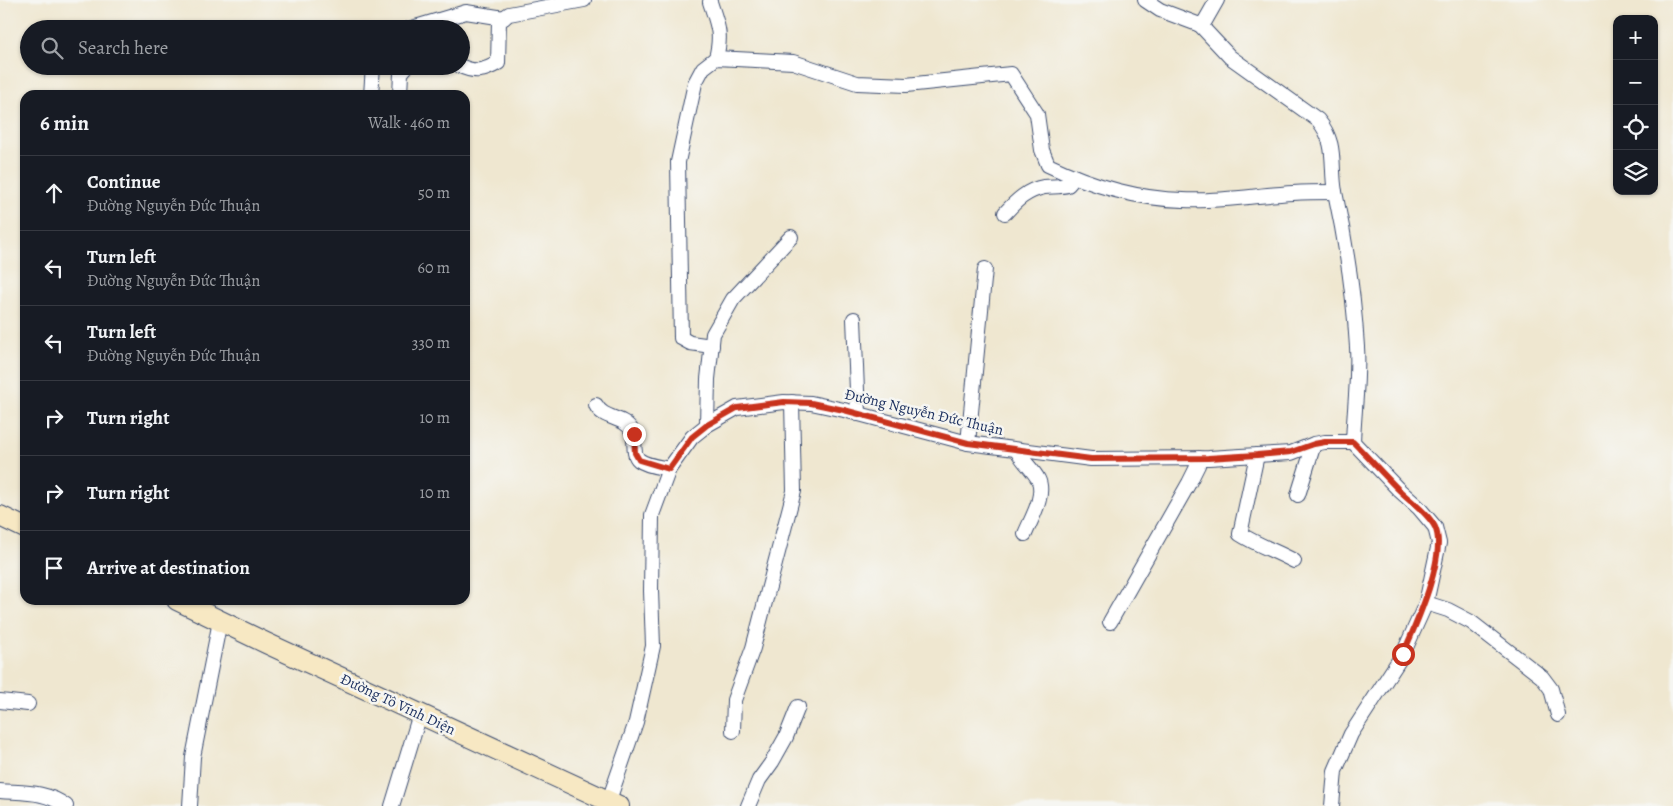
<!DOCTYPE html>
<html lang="en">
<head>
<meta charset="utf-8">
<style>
  :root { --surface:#171b24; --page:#20242c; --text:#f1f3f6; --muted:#9ea1a6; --line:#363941 }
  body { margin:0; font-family:Alegreya,serif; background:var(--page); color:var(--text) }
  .controls { position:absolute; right:15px; top:15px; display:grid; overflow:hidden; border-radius:10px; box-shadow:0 1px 4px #0004 }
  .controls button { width:45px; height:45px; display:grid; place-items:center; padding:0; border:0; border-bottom:1px solid var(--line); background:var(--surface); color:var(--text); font:25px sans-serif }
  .stop { position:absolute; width:15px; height:15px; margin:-11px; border:4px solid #c8321e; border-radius:50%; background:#fff }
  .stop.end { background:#c8321e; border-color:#fff; box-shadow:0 1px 5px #0008 }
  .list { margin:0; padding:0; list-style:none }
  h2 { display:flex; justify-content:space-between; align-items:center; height:65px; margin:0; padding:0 20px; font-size:21px }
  h2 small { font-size:16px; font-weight:400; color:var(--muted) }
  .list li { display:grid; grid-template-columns:32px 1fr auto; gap:15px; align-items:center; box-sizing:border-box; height:75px; padding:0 20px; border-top:1px solid var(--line) }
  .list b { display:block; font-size:19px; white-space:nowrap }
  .list p { margin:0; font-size:16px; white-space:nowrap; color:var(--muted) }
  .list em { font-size:16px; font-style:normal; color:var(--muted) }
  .icon { flex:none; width:28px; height:28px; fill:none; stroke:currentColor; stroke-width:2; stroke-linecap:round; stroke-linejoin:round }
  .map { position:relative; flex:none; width:1673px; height:806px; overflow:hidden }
  .search { position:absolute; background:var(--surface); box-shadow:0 1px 4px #0004; left:20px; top:20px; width:450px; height:55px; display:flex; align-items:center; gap:12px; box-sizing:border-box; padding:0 18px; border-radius:28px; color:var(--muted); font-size:19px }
  .panel { position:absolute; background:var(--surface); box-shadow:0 1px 4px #0004; left:20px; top:90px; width:450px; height:515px; border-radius:15px }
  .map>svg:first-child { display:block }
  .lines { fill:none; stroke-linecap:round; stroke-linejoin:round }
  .street-casing { stroke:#3b4b6f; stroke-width:16 }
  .secondary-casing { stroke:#3b4b6f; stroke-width:22 }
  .street { stroke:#fff; stroke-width:14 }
  .secondary { stroke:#f7e8c3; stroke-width:20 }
  .route { stroke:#c8321e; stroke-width:6 }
  .labels { text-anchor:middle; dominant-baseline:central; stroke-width:5; stroke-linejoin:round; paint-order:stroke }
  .street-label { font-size:15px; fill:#1b2f5e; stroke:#f6f6f2 }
</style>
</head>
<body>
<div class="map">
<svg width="1673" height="806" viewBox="0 0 1673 806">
  <rect width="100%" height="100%" fill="#f6f6f2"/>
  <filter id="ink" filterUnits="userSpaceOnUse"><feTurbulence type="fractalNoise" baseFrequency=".02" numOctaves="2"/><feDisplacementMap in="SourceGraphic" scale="10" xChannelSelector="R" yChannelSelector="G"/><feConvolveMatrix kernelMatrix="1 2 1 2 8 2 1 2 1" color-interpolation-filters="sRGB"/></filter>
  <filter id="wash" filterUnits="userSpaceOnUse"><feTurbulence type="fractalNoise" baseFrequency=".0096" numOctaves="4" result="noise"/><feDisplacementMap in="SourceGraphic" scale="20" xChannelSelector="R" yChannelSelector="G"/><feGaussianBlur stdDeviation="1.12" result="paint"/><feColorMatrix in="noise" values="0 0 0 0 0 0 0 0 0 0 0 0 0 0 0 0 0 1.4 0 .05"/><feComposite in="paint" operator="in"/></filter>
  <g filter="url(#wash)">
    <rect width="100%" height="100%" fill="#efe7d0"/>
  </g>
  <g filter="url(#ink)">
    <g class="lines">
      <defs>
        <g id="street">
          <polyline points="1145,0 1160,10 1200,25 1205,21 1217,0"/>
          <path d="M710 2C718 26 722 34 716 58"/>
          <path d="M1200 25 1230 57 1318 120C1338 144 1330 165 1335 192 1346 243 1354 295 1357 347 1359 376 1354 412 1353 442"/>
          <polyline points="409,29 466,12 504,18"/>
          <path d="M460 66C475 73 484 71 498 63L499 21 509 14 584 0"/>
          <polyline points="371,95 373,66"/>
          <polyline points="400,95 401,73 407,66"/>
          <path d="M1005 213C1016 201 1027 190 1044 187 1052 186 1060 187 1068 185L1075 177"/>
          <polyline points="854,319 858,414"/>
          <path d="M712 346 690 343 681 338 678 162 695 83 703 68 716 58 793 62 857 83 906 85 1011 74 1037 114 1042 150 1048 165C1090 185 1137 199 1183 200 1221 202 1257 195 1293 193 1307 192 1321 192 1335 192"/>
          <path d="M596 405C603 420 625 416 632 431 637 440 631 453 639 460 647 466 660 467 669 469"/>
          <polyline points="707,425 708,379 713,334 733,299 791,237"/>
          <polyline points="968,443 985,269"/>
          <path d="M1017 450C1022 461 1032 468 1038 479 1046 495 1031 519 1025 534"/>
          <path d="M1257 455 1240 534C1257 545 1276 551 1294 561"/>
          <polyline points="1298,495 1314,444"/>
          <polyline points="1426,603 1448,610 1471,622 1542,677 1551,689 1558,715"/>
          <polyline points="1110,622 1189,483 1198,465 1199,458"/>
          <polyline points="0,701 28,704"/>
          <polyline points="733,731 734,700 753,648 794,491 792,402"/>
          <path d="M0 791C25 793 45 791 66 806"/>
          <polyline points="190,806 193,757 220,621"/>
          <polyline points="392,806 420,714"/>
          <polyline points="607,806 636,722 653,646 651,591 652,515 669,469 692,437 707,425 737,408 784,402 811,403 844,410 968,443 1091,459 1209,458 1257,455 1291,453 1314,444 1325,442 1353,442 1398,489 1419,508 1435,527 1439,543 1426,603 1403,654 1351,734 1335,771 1332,806"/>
          <polyline points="748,806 759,780 772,762 786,737 798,707"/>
        </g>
        <g id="secondary">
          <polyline points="0,516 25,528"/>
          <polyline points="177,600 266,643 619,806"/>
        </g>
      </defs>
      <use href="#street" class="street-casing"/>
      <use href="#secondary" class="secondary-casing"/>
      <use href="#street" class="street"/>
      <use href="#secondary" class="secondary"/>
    </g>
  </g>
  <g class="lines" filter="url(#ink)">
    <path class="route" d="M634 434 635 453 639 460 669 469 692 437 707 425 737 408 784 402 811 403 844 410 968 443 1091 459 1208 458 1257 455 1291 452 1314 444 1325 442H1353C1368 457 1383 474 1398 489 1410 501 1427 512 1435 527 1448 554 1415 627 1403 654"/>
  </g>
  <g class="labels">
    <g class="street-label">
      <text transform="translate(924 412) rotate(13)">Đường Nguyễn Đức Thuận</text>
      <text transform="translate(398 704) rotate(25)">Đường Tô Vĩnh Diện</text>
    </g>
  </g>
</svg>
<div class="controls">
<button>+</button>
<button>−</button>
<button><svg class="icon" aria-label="locate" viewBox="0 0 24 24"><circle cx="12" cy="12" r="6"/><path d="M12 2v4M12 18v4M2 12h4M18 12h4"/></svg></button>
<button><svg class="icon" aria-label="layers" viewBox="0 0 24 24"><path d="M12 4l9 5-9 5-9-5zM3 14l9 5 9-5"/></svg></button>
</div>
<div class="stop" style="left:1403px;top:654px"></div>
<div class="stop end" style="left:634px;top:434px"></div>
<div class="search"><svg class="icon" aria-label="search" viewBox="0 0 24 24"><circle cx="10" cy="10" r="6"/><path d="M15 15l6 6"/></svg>Search here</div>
<section class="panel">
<h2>6 min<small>Walk · 460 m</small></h2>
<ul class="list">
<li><svg class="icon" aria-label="ahead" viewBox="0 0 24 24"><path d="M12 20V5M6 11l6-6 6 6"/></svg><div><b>Continue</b><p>Đường Nguyễn Đức Thuận</p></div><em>50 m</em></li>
<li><svg class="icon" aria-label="left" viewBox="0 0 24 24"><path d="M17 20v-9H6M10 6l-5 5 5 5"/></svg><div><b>Turn left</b><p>Đường Nguyễn Đức Thuận</p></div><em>60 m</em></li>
<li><svg class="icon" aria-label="left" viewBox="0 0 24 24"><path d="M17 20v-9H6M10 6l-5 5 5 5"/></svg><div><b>Turn left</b><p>Đường Nguyễn Đức Thuận</p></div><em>330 m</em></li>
<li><svg class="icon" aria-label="right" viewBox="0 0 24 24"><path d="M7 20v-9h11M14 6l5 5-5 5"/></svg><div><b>Turn right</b></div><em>10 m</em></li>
<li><svg class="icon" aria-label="right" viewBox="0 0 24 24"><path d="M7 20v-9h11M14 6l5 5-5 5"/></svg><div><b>Turn right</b></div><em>10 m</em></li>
<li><svg class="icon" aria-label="arrive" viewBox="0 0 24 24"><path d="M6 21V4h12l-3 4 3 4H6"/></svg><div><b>Arrive at destination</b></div></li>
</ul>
</section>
</div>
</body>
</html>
